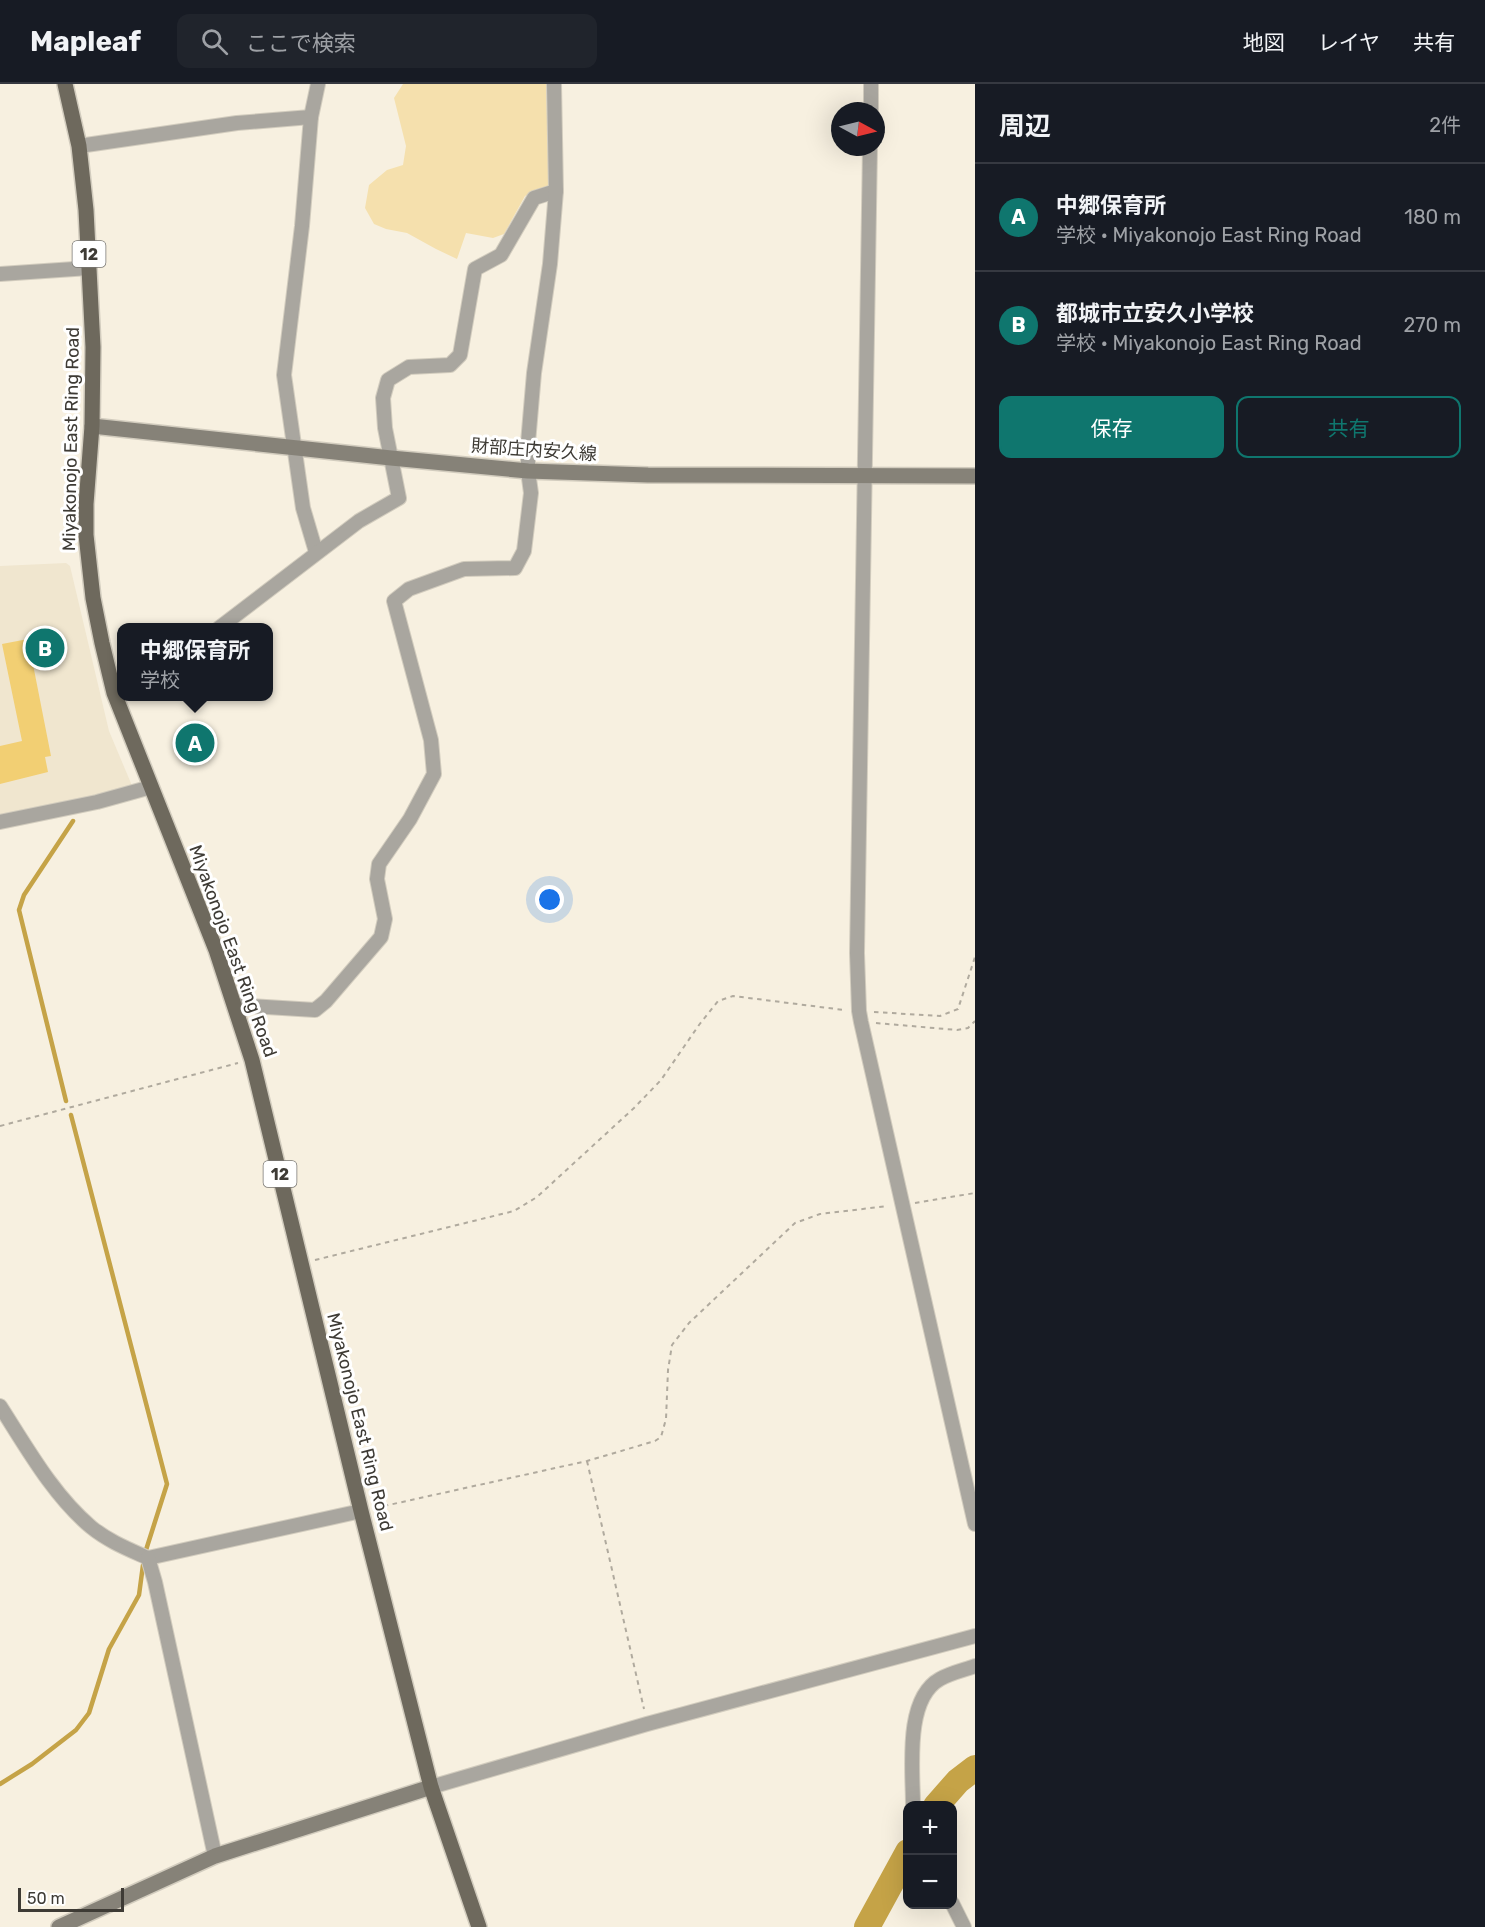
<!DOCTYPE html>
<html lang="ja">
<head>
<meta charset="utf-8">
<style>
  :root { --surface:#171b24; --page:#20242c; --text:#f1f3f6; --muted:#9ea1a6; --line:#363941; --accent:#0f766e }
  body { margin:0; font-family:Rubik,"Noto Sans JP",sans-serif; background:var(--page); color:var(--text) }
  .controls { position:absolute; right:18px; bottom:18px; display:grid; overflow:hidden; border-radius:12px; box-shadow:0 6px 24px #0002 }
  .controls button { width:54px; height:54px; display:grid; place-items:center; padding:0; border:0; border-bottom:2px solid var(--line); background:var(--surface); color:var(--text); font:30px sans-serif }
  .compass { position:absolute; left:831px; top:18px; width:54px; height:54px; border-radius:50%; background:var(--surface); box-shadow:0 6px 24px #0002; rotate:97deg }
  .scale { position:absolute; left:18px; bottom:15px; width:106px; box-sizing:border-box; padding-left:6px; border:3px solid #3e3b35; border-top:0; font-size:16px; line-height:21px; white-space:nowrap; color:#3e3b35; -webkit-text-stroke:4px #fff; paint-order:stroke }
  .you { position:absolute; left:550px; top:816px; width:21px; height:21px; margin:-15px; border:4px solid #fff; border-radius:50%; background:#1a73e8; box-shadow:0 0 0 9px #1a73e833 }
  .badge { display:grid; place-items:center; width:39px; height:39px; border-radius:50%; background:var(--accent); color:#fff; font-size:20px; font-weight:700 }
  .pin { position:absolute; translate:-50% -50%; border:3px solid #fff; box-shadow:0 2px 6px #0006 }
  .popup { position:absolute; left:117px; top:539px; width:156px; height:78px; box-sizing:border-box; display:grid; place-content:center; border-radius:12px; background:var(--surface); filter:drop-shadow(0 2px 4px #0005); font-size:20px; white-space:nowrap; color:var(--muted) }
  .popup b { font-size:22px; color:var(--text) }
  .popup::after { content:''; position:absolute; left:50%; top:100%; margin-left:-12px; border:12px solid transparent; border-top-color:var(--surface) }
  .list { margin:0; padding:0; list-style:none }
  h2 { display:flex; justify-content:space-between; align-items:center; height:78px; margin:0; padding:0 24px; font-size:26px }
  h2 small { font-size:20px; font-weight:400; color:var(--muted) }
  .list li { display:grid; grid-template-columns:39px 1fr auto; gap:18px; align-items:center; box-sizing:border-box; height:108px; padding:0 24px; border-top:2px solid var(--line) }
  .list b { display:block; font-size:22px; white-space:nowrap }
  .list p { margin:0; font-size:20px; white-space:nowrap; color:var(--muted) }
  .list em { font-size:20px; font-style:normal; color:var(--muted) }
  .actions { display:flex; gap:12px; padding:18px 24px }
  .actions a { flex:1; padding:14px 0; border:2px solid var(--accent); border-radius:12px; text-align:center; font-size:21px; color:var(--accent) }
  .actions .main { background:var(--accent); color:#fff }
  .icon { flex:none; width:33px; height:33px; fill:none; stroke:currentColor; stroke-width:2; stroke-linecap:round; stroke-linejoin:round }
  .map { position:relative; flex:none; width:975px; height:1843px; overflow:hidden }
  header { display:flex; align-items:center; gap:36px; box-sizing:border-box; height:84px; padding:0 30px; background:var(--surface); border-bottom:2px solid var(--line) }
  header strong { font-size:28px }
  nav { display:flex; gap:33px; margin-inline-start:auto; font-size:21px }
  .search { width:420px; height:54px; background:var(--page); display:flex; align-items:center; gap:15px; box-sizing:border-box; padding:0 21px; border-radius:12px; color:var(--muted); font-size:22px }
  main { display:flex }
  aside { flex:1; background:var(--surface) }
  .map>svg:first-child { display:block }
  .built { fill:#f0e6cf }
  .green { fill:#f5e0ad }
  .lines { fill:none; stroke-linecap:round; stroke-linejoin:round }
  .stream { stroke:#c5a347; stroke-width:4.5 }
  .river { stroke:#c5a347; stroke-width:26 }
  .building { fill:#f2cf73 }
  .street-casing { stroke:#d2ccbe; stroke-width:16 }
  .secondary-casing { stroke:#d2ccbe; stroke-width:18 }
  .primary-casing { stroke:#d2ccbe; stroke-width:18 }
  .path { stroke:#b0aa9e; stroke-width:2; stroke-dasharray:4.5 4.5; stroke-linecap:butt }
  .street { stroke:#a9a69f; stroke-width:14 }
  .secondary { stroke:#868278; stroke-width:15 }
  .primary { stroke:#6e695d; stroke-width:15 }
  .labels { text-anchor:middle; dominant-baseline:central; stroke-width:6; stroke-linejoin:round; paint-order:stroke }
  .shield { fill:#fff; stroke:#787672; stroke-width:1.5 }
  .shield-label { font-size:16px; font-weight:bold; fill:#3e3b35 }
  .street-label { font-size:18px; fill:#3e3b35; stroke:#fff }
</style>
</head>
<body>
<header>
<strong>Mapleaf</strong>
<div class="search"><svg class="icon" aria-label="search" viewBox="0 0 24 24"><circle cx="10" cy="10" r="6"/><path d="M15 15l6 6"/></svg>ここで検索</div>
<nav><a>地図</a><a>レイヤ</a><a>共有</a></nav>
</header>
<main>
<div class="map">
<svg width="975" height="1843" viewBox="0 0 975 1843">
  <rect width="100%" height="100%" fill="#f7f0e0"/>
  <polygon class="built" points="66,479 70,482 109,647 133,704 0,734 0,482"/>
  <polygon class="green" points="403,0 546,0 549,102 525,112 504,150 493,154 466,149 457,175 436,165 407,149 386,145 374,140 365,124 369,101 387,86 403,81 406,62 394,14"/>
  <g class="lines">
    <g class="stream">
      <polyline points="66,1017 19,826 24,811 73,737"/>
      <polyline points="71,1031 167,1400 146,1466"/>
      <polyline points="0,1700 32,1680 76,1646 89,1629 109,1565 139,1511 143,1481"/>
    </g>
    <g class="river">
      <polyline points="936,1722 958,1697 975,1684"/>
      <polyline points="867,1843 908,1768"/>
    </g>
  </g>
  <polygon class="building" points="28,555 51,672 45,673 48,688 0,700 0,662 22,657 2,560"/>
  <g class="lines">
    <defs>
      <g id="street">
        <polyline points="871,27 871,0"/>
        <polyline points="79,62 237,39 311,33"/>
        <polyline points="870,63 857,869 859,927 861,938 975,1440"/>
        <polyline points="0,190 89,184"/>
        <polyline points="316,468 303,424 284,291 302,142 311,33 318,0"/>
        <polyline points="219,544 359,437 399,414 385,344 383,314 388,296 409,283 450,281 460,271 475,185 501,171 534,114 556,107"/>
        <polyline points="0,738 97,718 151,703"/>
        <polyline points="235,921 315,926 326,917 381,853 385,835 377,795 379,780 410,735 434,690 431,656 394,517 409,505 464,485 515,484 524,467 531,409 528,387 528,359 534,289 550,180 556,107 554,0"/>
        <path d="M0 1322C27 1364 53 1411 91 1443 108 1457 128 1465 148 1474L361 1427"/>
        <polyline points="148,1474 155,1498 215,1772"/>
        <polyline points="431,1703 647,1640 975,1552"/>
        <path d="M913 1722C913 1686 904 1615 940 1595 950 1589 964 1586 975 1582"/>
        <polyline points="952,1819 964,1843"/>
      </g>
      <g id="secondary">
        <polyline points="92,342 391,374 528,387 648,391 975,392"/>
        <polyline points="59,1843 215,1772 431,1703"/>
      </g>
      <polyline id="primary" points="65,0 79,62 86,126 93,263 92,342 86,420 86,451 93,514 102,559 114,609 216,866 252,976 361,1427 431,1703 479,1843"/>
    </defs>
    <use href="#street" class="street-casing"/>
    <use href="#secondary" class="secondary-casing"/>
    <use href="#primary" class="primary-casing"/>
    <g class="path">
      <polyline points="874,928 940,932 958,925 975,873"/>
      <polyline points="876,939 957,946 968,944 975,937"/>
      <polyline points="0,1042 238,979"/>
      <polyline points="915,1119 975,1109"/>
      <polyline points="315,1176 514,1127 537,1113 634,1024 661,996 699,941 718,917 733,912 844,926"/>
      <polyline points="587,1377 644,1625"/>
      <polyline points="375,1424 587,1377 655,1357 661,1353 666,1335 668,1286 672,1261 689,1239 795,1139 820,1130 888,1122"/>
    </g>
    <use href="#street" class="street"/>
    <use href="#secondary" class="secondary"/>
    <use href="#primary" class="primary"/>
  </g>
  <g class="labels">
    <g class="shield">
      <rect x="72.5" y="157" width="33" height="26" rx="4.5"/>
      <rect x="263.5" y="1077" width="33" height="26" rx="4.5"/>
    </g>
    <g class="shield-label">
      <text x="89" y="170">12</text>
      <text x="280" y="1090">12</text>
    </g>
    <g class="street-label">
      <text transform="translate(71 355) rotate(-89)">Miyakonojo East Ring Road</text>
      <text transform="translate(534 366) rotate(4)">財部庄内安久線</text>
      <text transform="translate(233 867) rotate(70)">Miyakonojo East Ring Road</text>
      <text transform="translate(360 1338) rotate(76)">Miyakonojo East Ring Road</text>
    </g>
  </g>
</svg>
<div class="controls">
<button>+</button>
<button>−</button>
</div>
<svg class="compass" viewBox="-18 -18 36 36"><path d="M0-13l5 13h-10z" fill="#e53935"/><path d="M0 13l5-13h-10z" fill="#9ea1a6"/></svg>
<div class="scale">50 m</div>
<div class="you"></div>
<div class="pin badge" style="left:195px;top:659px">A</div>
<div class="popup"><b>中郷保育所</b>学校</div>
<div class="pin badge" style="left:45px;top:564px">B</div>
</div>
<aside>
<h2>周辺<small>2件</small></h2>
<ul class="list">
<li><span class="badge">A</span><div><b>中郷保育所</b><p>学校 · Miyakonojo East Ring Road</p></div><em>180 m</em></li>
<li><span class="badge">B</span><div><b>都城市立安久小学校</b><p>学校 · Miyakonojo East Ring Road</p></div><em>270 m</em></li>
</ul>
<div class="actions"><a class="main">保存</a><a>共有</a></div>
</aside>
</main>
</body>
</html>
